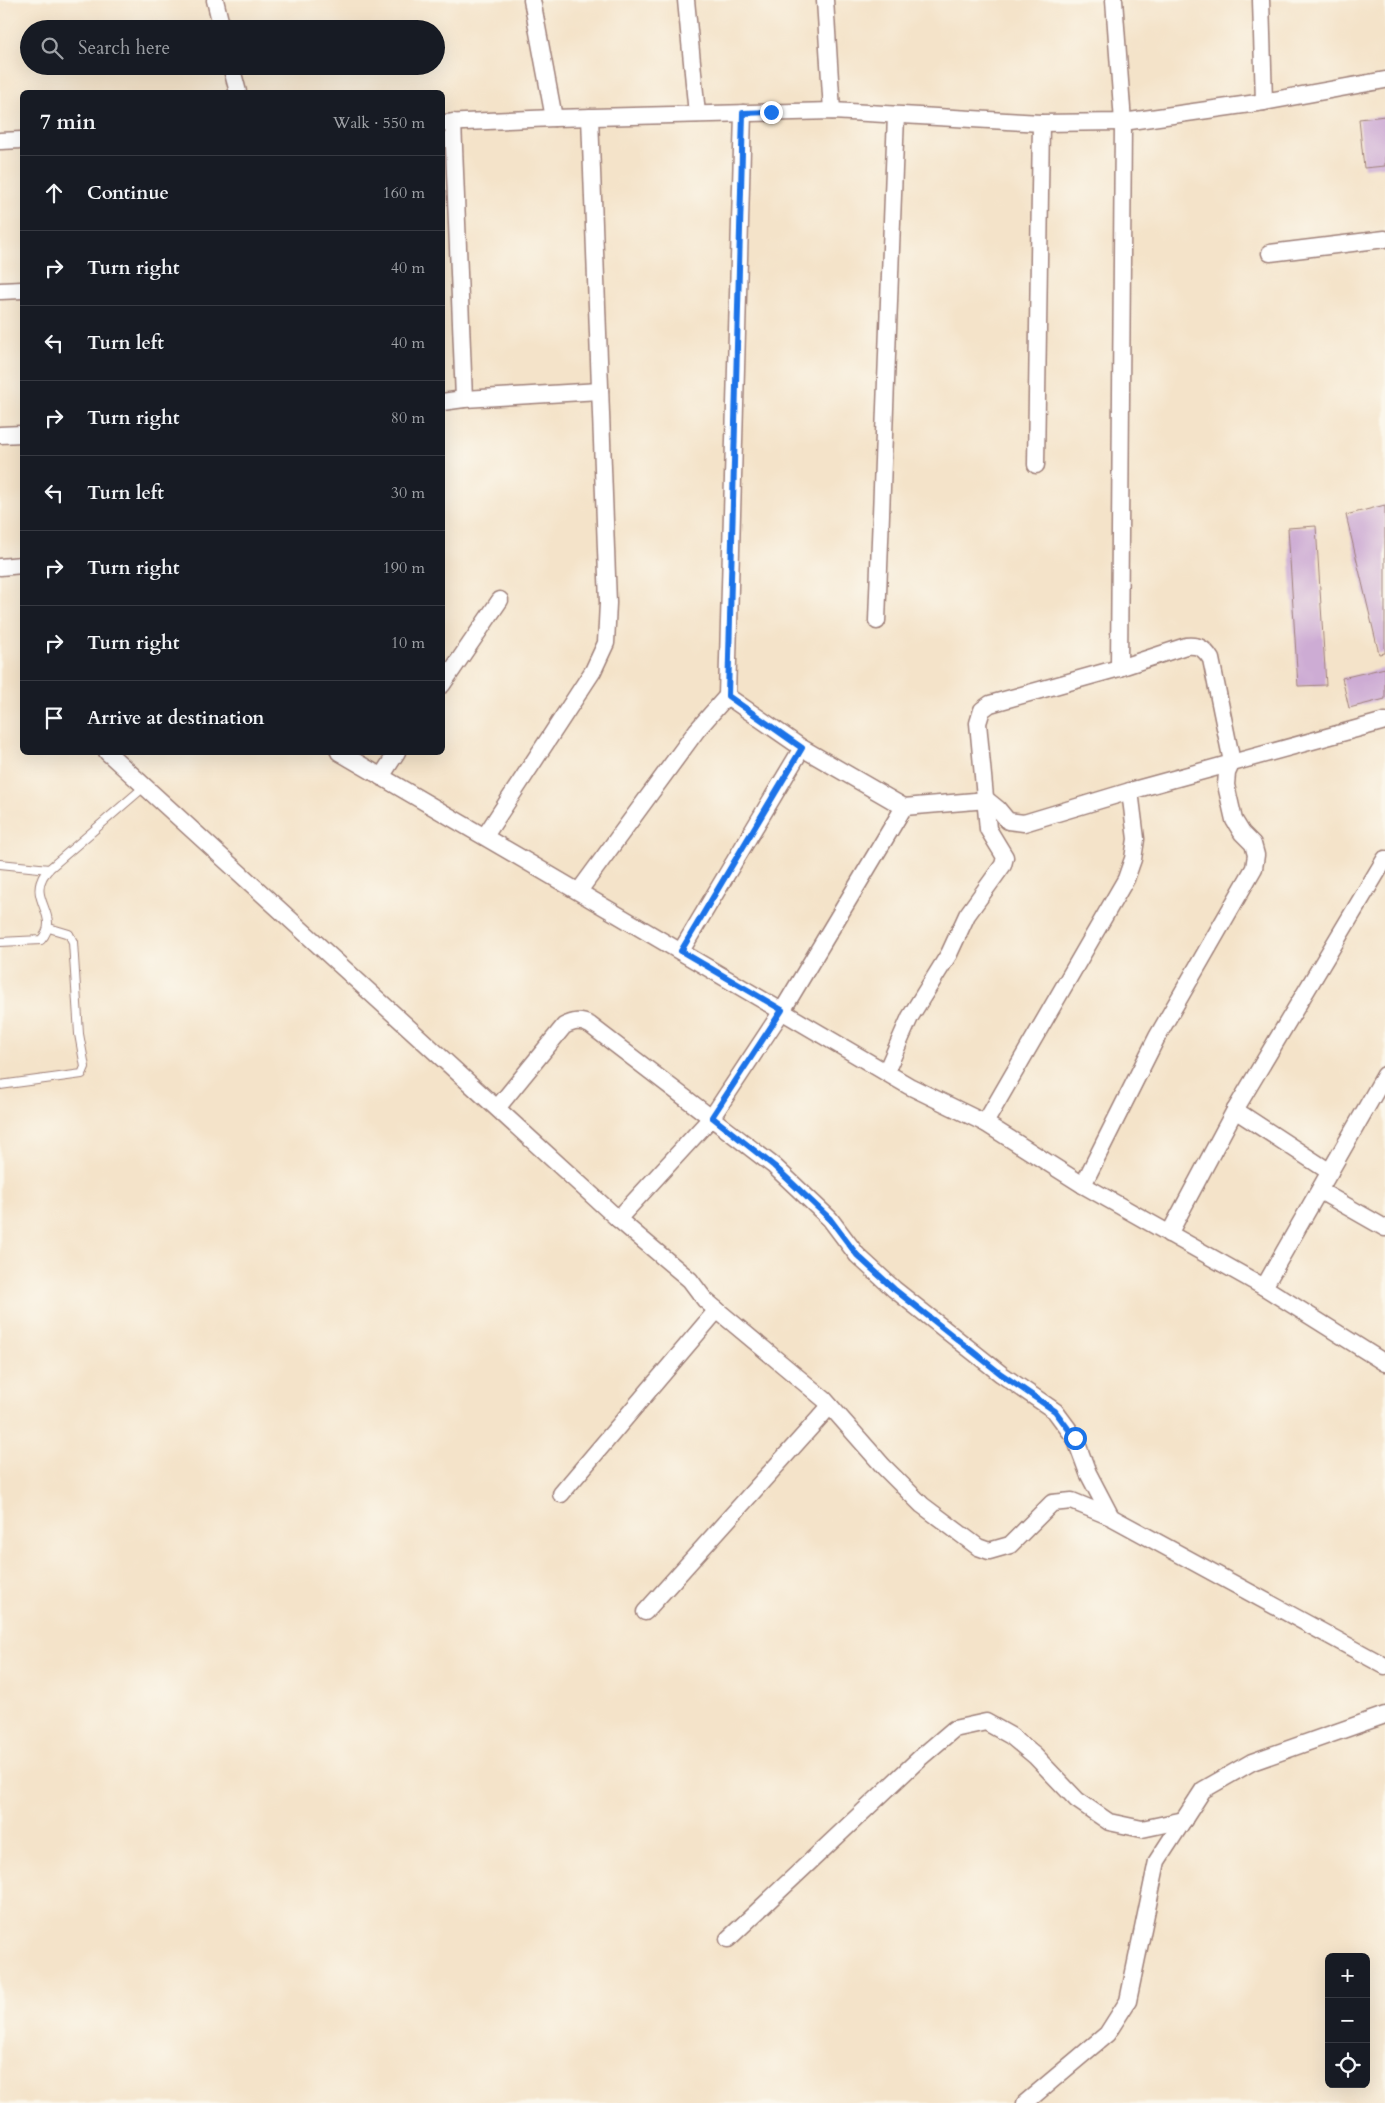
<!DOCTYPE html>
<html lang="en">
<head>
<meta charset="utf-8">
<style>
  :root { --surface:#171b24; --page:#242831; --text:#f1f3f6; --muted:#9ea1a6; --line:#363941 }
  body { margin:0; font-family:Cardo,serif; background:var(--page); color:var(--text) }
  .controls { position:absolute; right:15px; bottom:15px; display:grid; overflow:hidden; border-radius:8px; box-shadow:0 5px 20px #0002 }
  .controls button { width:45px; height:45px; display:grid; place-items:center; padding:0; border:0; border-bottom:1px solid var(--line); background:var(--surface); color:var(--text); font:25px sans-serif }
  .stop { position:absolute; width:15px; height:15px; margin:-11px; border:4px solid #1a73e8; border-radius:50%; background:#fff }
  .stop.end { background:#1a73e8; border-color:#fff; box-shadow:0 1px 5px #0008 }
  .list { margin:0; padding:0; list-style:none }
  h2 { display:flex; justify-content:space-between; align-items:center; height:65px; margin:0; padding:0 20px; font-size:21px }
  h2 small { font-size:16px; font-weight:400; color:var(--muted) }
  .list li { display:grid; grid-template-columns:32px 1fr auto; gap:15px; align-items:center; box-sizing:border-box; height:75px; padding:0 20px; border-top:1px solid var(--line) }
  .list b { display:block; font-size:19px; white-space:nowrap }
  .list em { font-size:16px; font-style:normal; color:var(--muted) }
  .icon { flex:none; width:28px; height:28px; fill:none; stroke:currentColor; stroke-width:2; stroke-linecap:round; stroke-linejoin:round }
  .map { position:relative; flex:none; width:1385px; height:2103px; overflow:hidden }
  .search { position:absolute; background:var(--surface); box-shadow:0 5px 20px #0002; left:20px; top:20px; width:425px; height:55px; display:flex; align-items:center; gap:12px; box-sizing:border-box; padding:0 18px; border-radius:28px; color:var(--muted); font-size:19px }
  .panel { position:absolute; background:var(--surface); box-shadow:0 5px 20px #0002; left:20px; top:90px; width:425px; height:665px; border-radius:8px }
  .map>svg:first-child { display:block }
  .building { fill:#cdacd4 }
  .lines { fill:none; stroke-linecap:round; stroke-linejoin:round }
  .service-casing { stroke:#9f817a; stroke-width:10 }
  .minor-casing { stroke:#9f817a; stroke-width:19 }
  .service { stroke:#fff; stroke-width:8 }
  .minor { stroke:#fff; stroke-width:16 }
  .route { stroke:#1a73e8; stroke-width:6 }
</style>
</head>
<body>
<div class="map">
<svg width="1385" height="2103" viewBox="0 0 1385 2103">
  <rect width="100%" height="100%" fill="#fbf7ec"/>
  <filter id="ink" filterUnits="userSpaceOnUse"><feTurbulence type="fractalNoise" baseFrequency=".02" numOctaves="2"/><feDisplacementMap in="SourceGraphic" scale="10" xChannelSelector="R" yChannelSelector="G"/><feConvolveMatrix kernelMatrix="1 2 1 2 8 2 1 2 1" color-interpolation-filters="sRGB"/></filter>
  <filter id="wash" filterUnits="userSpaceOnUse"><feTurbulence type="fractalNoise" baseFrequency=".0096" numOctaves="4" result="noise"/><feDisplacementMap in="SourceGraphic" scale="20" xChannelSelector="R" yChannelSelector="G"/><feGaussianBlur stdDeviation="1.12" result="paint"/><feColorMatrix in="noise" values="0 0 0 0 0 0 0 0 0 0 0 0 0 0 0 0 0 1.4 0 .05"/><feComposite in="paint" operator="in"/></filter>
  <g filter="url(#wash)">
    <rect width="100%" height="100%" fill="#f4e3c9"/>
    <g id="blocks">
      <g class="building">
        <polygon points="1385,116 1385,166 1364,168 1359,119"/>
        <polygon points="1385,505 1385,653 1379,654 1346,515"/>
        <polygon points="1316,526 1326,685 1298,686 1288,528"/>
        <polygon points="1385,668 1385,699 1349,708 1342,678"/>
      </g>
    </g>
  </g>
  <g filter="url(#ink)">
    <use href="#blocks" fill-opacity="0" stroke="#9f817a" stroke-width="1"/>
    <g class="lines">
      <defs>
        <g id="service">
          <polyline points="0,864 49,869"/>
          <path d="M0 942 41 940C61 918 31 901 42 879 43 875 47 872 49 869L144 787"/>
          <polyline points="0,1085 82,1074 85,1067 79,1034 73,942 69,934 49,928"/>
        </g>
        <g id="minor">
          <polyline points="215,0 222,29"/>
          <polyline points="532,0 554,118"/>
          <polyline points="686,0 697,114"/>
          <polyline points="825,0 832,111"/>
          <polyline points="1114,0 1123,122 1119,668"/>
          <polyline points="1261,0 1264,102"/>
          <polyline points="231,66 238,92"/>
          <polyline points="453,122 464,399"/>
          <polyline points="442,123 554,118 832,111 1041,123 1123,122 1264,102 1385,80"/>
          <polyline points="0,141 22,140"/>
          <polyline points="1270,253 1385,239"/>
          <polyline points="0,291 22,290"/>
          <polyline points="442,402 464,399 600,391"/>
          <polyline points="0,435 22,434"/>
          <polyline points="1036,465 1041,123"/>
          <polyline points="0,567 22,565"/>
          <polyline points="877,621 896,115"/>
          <polyline points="442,685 500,600"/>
          <polyline points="107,752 618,1219 690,1280 705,1300 825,1400 883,1466 922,1505 978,1547 989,1551 1010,1545 1052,1503 1072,1501 1111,1517 1385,1666"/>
          <polyline points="339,752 526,861 909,1086 985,1123 1083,1185 1264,1287 1385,1363"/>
          <polyline points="381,777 397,752"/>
          <polyline points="904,807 987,800 998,809 1008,821 1024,823 1130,791 1385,721"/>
          <polyline points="485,836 593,671 606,643 608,603 590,117"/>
          <polyline points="579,891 697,730 727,696"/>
          <polyline points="681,951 802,748"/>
          <path d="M886 1072 910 1017 949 954 967 915 1003 865 1005 857 988 829 978 723 982 710 990 704 1119 668 1186 646C1199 645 1204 648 1211 659L1232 762 1227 773 1226 785 1234 820 1242 833 1253 844 1256 855 1254 868 1157 1037 1083 1185"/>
          <path d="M498 1107 564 1026C574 1021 580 1020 590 1025L774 1166 830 1219 857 1255 894 1289 1001 1374 1055 1411 1075 1438 1088 1473 1111 1517"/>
          <polyline points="1235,1110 1330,1172"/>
          <polyline points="985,1123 1126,879 1133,859 1136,839 1130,791"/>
          <polyline points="1320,1191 1385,1228"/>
          <polyline points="618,1219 712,1117 782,1011 904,807 802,748 727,696 743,113"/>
          <polyline points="1169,1234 1235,1110 1385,859"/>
          <polyline points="1264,1287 1385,1075"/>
          <polyline points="561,1494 717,1310"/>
          <polyline points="645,1612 830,1406"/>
          <polyline points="728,1939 920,1758 954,1729 986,1722 1011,1736 1035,1756 1077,1800 1109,1822 1142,1829 1184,1820"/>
          <polyline points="1025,2103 1107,2034 1128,2001 1157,1861 1203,1790 1252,1762 1385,1715"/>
        </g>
      </defs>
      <use href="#service" class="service-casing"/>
      <use href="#minor" class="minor-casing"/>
      <use href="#service" class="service"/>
      <use href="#minor" class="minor"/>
    </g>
  </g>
  <g class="lines" filter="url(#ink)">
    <polyline class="route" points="771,112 743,113 728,696 802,748 681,951 782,1010 712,1117 774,1166 830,1219 857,1255 894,1289 1001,1374 1055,1411 1075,1438"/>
  </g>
</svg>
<div class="controls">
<button>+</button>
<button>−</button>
<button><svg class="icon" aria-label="locate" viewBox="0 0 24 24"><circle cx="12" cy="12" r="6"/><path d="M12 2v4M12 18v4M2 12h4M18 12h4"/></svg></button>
</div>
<div class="stop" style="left:1075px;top:1438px"></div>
<div class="stop end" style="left:771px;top:112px"></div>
<div class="search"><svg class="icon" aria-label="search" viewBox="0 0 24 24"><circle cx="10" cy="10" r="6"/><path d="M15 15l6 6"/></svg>Search here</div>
<section class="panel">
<h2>7 min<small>Walk · 550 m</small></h2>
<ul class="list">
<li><svg class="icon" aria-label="ahead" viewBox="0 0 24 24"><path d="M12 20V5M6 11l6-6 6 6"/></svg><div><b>Continue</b></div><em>160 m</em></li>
<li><svg class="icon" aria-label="right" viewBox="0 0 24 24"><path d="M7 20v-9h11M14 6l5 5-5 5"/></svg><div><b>Turn right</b></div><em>40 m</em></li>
<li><svg class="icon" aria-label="left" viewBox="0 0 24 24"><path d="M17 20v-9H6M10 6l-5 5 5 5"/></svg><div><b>Turn left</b></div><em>40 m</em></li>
<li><svg class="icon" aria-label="right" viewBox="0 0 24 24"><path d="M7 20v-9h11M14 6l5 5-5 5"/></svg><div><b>Turn right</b></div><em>80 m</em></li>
<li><svg class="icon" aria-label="left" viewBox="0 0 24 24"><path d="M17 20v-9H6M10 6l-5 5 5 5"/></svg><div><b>Turn left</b></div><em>30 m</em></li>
<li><svg class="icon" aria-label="right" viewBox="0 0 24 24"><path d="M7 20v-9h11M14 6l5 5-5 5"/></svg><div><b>Turn right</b></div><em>190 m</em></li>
<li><svg class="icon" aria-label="right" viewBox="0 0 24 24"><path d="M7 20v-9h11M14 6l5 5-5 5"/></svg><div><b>Turn right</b></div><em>10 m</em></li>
<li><svg class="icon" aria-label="arrive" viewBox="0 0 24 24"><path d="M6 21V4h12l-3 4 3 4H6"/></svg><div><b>Arrive at destination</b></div></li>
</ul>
</section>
</div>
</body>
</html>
